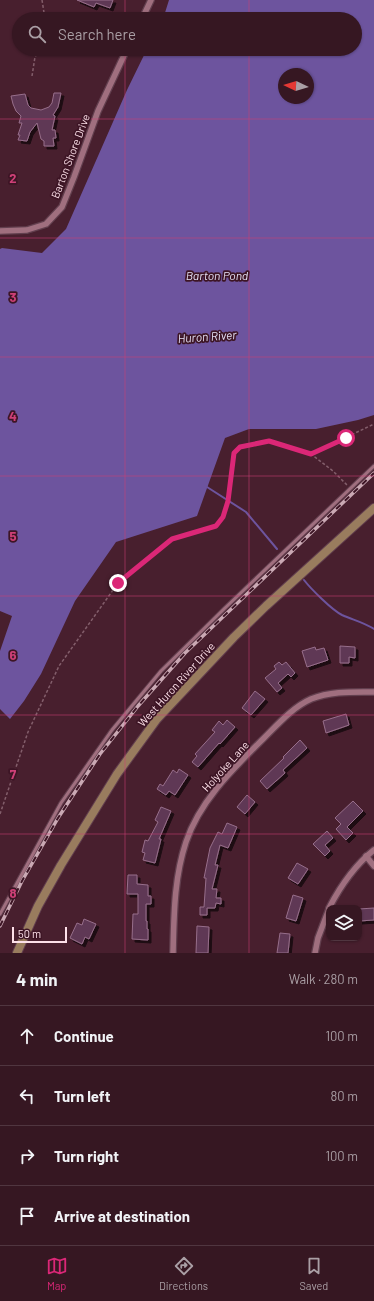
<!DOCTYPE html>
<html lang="en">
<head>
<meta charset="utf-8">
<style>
  :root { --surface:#361722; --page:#3d202a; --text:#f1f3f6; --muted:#aa9fa5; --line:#503640; --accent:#db2777 }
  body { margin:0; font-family:Barlow,sans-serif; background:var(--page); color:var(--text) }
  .controls { position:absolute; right:12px; bottom:12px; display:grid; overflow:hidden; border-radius:8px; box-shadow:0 1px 3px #0004 }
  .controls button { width:36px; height:36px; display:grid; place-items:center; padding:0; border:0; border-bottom:1px solid var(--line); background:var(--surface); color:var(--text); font:20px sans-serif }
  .compass { position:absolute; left:278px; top:68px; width:36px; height:36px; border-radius:50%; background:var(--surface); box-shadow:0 1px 3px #0004; rotate:274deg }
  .scale { position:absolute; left:12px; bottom:10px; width:55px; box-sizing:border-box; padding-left:4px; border:2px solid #fde0e9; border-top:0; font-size:11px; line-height:14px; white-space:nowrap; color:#fde0e9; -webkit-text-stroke:3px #3d1525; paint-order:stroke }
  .stop { position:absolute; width:12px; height:12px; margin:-9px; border:3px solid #db2777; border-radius:50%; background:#fff }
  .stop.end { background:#db2777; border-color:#fff; box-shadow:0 1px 4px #0008 }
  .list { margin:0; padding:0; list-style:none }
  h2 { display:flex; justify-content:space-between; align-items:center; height:52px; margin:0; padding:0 16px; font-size:17px }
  h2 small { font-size:13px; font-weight:400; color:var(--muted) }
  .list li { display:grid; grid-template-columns:26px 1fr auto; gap:12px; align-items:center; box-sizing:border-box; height:60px; padding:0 16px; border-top:1px solid var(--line) }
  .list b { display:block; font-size:15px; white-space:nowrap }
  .list em { font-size:13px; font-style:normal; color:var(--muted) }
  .icon { flex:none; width:22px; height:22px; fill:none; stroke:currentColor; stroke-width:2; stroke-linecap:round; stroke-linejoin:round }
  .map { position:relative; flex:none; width:374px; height:953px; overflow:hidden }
  .search { position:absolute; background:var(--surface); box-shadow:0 1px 3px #0004; left:12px; right:12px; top:12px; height:44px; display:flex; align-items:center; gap:10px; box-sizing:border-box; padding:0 14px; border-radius:22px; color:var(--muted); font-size:15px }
  .sheet { height:292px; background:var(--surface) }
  nav { display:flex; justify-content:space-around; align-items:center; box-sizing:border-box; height:56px; border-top:1px solid var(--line); background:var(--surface); font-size:11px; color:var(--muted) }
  nav a { display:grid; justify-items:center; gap:2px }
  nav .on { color:var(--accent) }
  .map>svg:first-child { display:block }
  .water { fill:#6d549e; fill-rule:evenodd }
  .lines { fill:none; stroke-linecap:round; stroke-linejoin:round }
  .stream { stroke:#6d549e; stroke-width:2 }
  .building { fill:#5f3954; stroke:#976e8b; filter:url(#shadow) }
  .lane-casing { stroke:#623f4e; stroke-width:5 }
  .street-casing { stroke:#623f4e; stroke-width:8 }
  .secondary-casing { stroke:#623f4e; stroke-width:10 }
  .path { stroke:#835e6b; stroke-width:1.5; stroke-dasharray:3 2; stroke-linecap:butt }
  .lane { stroke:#a06f7f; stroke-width:3 }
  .street { stroke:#a06f7f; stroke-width:5.5 }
  .secondary { stroke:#997c5e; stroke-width:8 }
  .rail-casing { stroke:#caa9b4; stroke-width:3.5 }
  .rail { stroke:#3d1525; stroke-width:2; stroke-dasharray:6; stroke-linecap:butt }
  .route { stroke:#db2777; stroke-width:5 }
  .grid { fill:none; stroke:#ce4077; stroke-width:1; stroke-opacity:0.55 }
  .labels { text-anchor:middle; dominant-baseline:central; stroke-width:3.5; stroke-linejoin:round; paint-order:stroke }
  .street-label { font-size:11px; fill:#fde0e9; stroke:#3d1525 }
  .water-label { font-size:12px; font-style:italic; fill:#e6e1f6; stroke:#3d1525 }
  .grid-label { font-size:13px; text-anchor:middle; font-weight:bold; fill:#ce4077; stroke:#3d1525; stroke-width:3.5; stroke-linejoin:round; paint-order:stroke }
</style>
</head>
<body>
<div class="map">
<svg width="374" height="953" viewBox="0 0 374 953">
  <defs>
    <filter id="shadow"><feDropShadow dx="3" dy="3" stdDeviation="0" flood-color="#0009"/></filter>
  </defs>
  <rect width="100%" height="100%" fill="#481f2e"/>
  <path class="water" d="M169 0H374V415L358 420 316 429H249L225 438 197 516 116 542 75 601 41 674 24 701 10 719 0 709V651L12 616 0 611V249L2 248 42 253 66 229 127 90 147 49H355V19H163ZM284 74H308V98H284Z"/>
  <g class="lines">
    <g class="stream">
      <polyline points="207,487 246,512 277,549"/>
      <path d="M304 580C311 589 332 610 342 615 353 620 363 622 374 629"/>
    </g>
  </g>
  <g class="building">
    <polygon points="77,0 113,0 110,8 96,3 94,7"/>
    <polygon points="54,93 61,93 58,107 53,115 55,116 52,130 55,130 56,138 53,138 54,146 44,146 44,141 41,139 37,123 30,132 27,141 18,140 20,135 18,135 22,123 19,123 21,116 16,111 13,104 11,96 25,94 28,105 31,108 41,110 49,107 52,103"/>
    <polygon points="340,646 355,647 355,658 349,657 349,663 340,663"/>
    <polygon points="315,647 316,650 324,648 328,660 307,667 302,651"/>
    <polygon points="279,662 282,665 286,662 295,673 291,677 288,674 278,683 282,688 277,692 265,678 276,669 274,666"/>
    <polygon points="255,691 265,699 251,715 242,708"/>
    <polygon points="346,714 349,725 326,733 323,721"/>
    <polygon points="227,720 235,727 220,744 219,743 198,767 192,762 197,756 195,754 215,732 212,730 219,721 223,725"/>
    <polygon points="300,740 307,748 283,770 285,773 267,789 260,781 284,758 283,757"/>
    <polygon points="179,769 188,775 175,795 169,791 166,795 157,789 160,784 163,786 173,770 177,773"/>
    <polygon points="247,795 255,802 245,814 237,807"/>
    <polygon points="353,801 363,811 347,827 353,833 346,840 336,829 341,824 335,818"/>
    <polygon points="161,807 171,811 159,839 161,839 155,863 143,860 145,853 142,852 145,840 148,841 158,822 155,820"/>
    <polygon points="227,823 237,827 228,848 220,845 215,865 218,865 212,889 217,889 216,898 221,898 221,904 216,903 215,908 207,908 207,915 200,915 200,907 204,907 206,878 204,878 210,848 218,832 222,834"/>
    <polygon points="327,831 333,838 325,845 330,851 325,856 313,844"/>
    <polygon points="297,863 308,869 298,884 288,878"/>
    <polygon points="128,875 137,875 137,884 148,885 148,896 151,896 151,904 146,904 146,921 147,921 147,929 148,929 148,940 132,939 133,914 138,914 138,894 127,894"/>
    <polygon points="293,895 303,898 296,921 286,918"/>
    <polygon points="374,908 374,920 359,921 359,909"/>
    <polygon points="84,919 96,924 89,939 85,937 82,944 70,938 77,923 82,925"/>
    <polygon points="197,926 209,927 208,953 196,953"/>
    <polygon points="280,933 290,934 288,953 277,953"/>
  </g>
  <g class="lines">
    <defs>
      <polyline id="lane" points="0,914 61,803 112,730 161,671 224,609 374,466"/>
      <g id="street">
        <polyline points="142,19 151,0"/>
        <polyline points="0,231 27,230 46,224 62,207 74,177 98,111 127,49"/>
        <polyline points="366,856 374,866"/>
        <path d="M329 908C340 887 355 865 374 850"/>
        <path d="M173 953C174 915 174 878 186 842 200 800 234 768 264 738 278 724 293 707 311 699 331 691 352 692 374 692"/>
        <polyline points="315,953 318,938 329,909"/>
      </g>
      <polyline id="secondary" points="17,953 38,906 61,865 117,774 157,719 234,637 266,606 374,508"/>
    </defs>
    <use href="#lane" class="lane-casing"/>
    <use href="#street" class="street-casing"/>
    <use href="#secondary" class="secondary-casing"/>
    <g class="path">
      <polyline points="42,0 45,19"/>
      <polyline points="32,76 35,57 40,49"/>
      <polyline points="311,454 374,424"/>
      <polyline points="0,814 28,732 59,666 118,583 172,539 216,526 223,517 228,501 234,453 240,447 269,441 311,454 333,471 347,485"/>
    </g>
    <use href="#lane" class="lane"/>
    <use href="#street" class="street"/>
    <use href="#secondary" class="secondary"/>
    <defs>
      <polyline id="rail" points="0,926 22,881 58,818 100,754 138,706 185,653 374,473"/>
    </defs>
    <use href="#rail" class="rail-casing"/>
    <use href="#rail" class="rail"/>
  </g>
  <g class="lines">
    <polyline class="route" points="118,583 172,539 216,526 223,517 228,501 234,453 240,447 269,441 311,454 346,438"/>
  </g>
  <path class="grid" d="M125 0V19M249 0V19M125 49V953M249 49V953M0 119H374M0 238H374M0 357H374M0 476H374M0 596H374M0 715H374M0 834H374"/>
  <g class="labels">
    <g class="street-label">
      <text transform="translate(70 156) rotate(-69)">Barton Shore Drive</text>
      <text transform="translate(176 684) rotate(-48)">West Huron River Drive</text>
      <text transform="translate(225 766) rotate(-48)">Holyoke Lane</text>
    </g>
    <g class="water-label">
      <text x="217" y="275">Barton Pond</text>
      <text transform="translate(207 336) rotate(-4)">Huron River</text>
    </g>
  </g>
  <g class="grid-label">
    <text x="13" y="183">2</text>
    <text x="13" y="302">3</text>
    <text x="13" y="421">4</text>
    <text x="13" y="541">5</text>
    <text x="13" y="660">6</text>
    <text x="13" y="779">7</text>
    <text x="13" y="898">8</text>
  </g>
</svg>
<div class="controls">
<button><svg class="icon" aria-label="layers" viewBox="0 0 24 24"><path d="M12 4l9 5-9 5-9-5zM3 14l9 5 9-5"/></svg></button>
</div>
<svg class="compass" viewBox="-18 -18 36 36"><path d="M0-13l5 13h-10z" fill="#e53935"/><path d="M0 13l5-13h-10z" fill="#aa9fa5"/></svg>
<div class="scale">50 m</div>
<div class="stop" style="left:346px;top:438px"></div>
<div class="stop end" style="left:118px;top:583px"></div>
<div class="search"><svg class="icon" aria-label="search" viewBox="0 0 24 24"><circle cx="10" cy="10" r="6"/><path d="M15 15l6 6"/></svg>Search here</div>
</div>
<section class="sheet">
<h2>4 min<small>Walk · 280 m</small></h2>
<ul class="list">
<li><svg class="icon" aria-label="ahead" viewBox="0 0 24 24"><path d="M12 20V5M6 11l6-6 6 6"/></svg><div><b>Continue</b></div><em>100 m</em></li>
<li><svg class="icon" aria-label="left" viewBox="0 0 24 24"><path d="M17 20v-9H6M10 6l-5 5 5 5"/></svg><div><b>Turn left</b></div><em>80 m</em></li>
<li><svg class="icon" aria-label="right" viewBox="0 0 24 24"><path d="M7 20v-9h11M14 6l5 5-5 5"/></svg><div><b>Turn right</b></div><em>100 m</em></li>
<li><svg class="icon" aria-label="arrive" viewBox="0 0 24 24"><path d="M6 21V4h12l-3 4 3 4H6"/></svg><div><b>Arrive at destination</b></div></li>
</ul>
</section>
<nav>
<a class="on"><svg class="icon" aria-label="map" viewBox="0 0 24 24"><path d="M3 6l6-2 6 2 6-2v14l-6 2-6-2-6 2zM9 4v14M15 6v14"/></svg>Map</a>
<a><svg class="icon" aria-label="directions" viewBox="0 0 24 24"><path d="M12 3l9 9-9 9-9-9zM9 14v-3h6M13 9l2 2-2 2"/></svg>Directions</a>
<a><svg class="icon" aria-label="saved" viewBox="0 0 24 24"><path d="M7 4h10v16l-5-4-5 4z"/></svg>Saved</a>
</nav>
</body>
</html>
